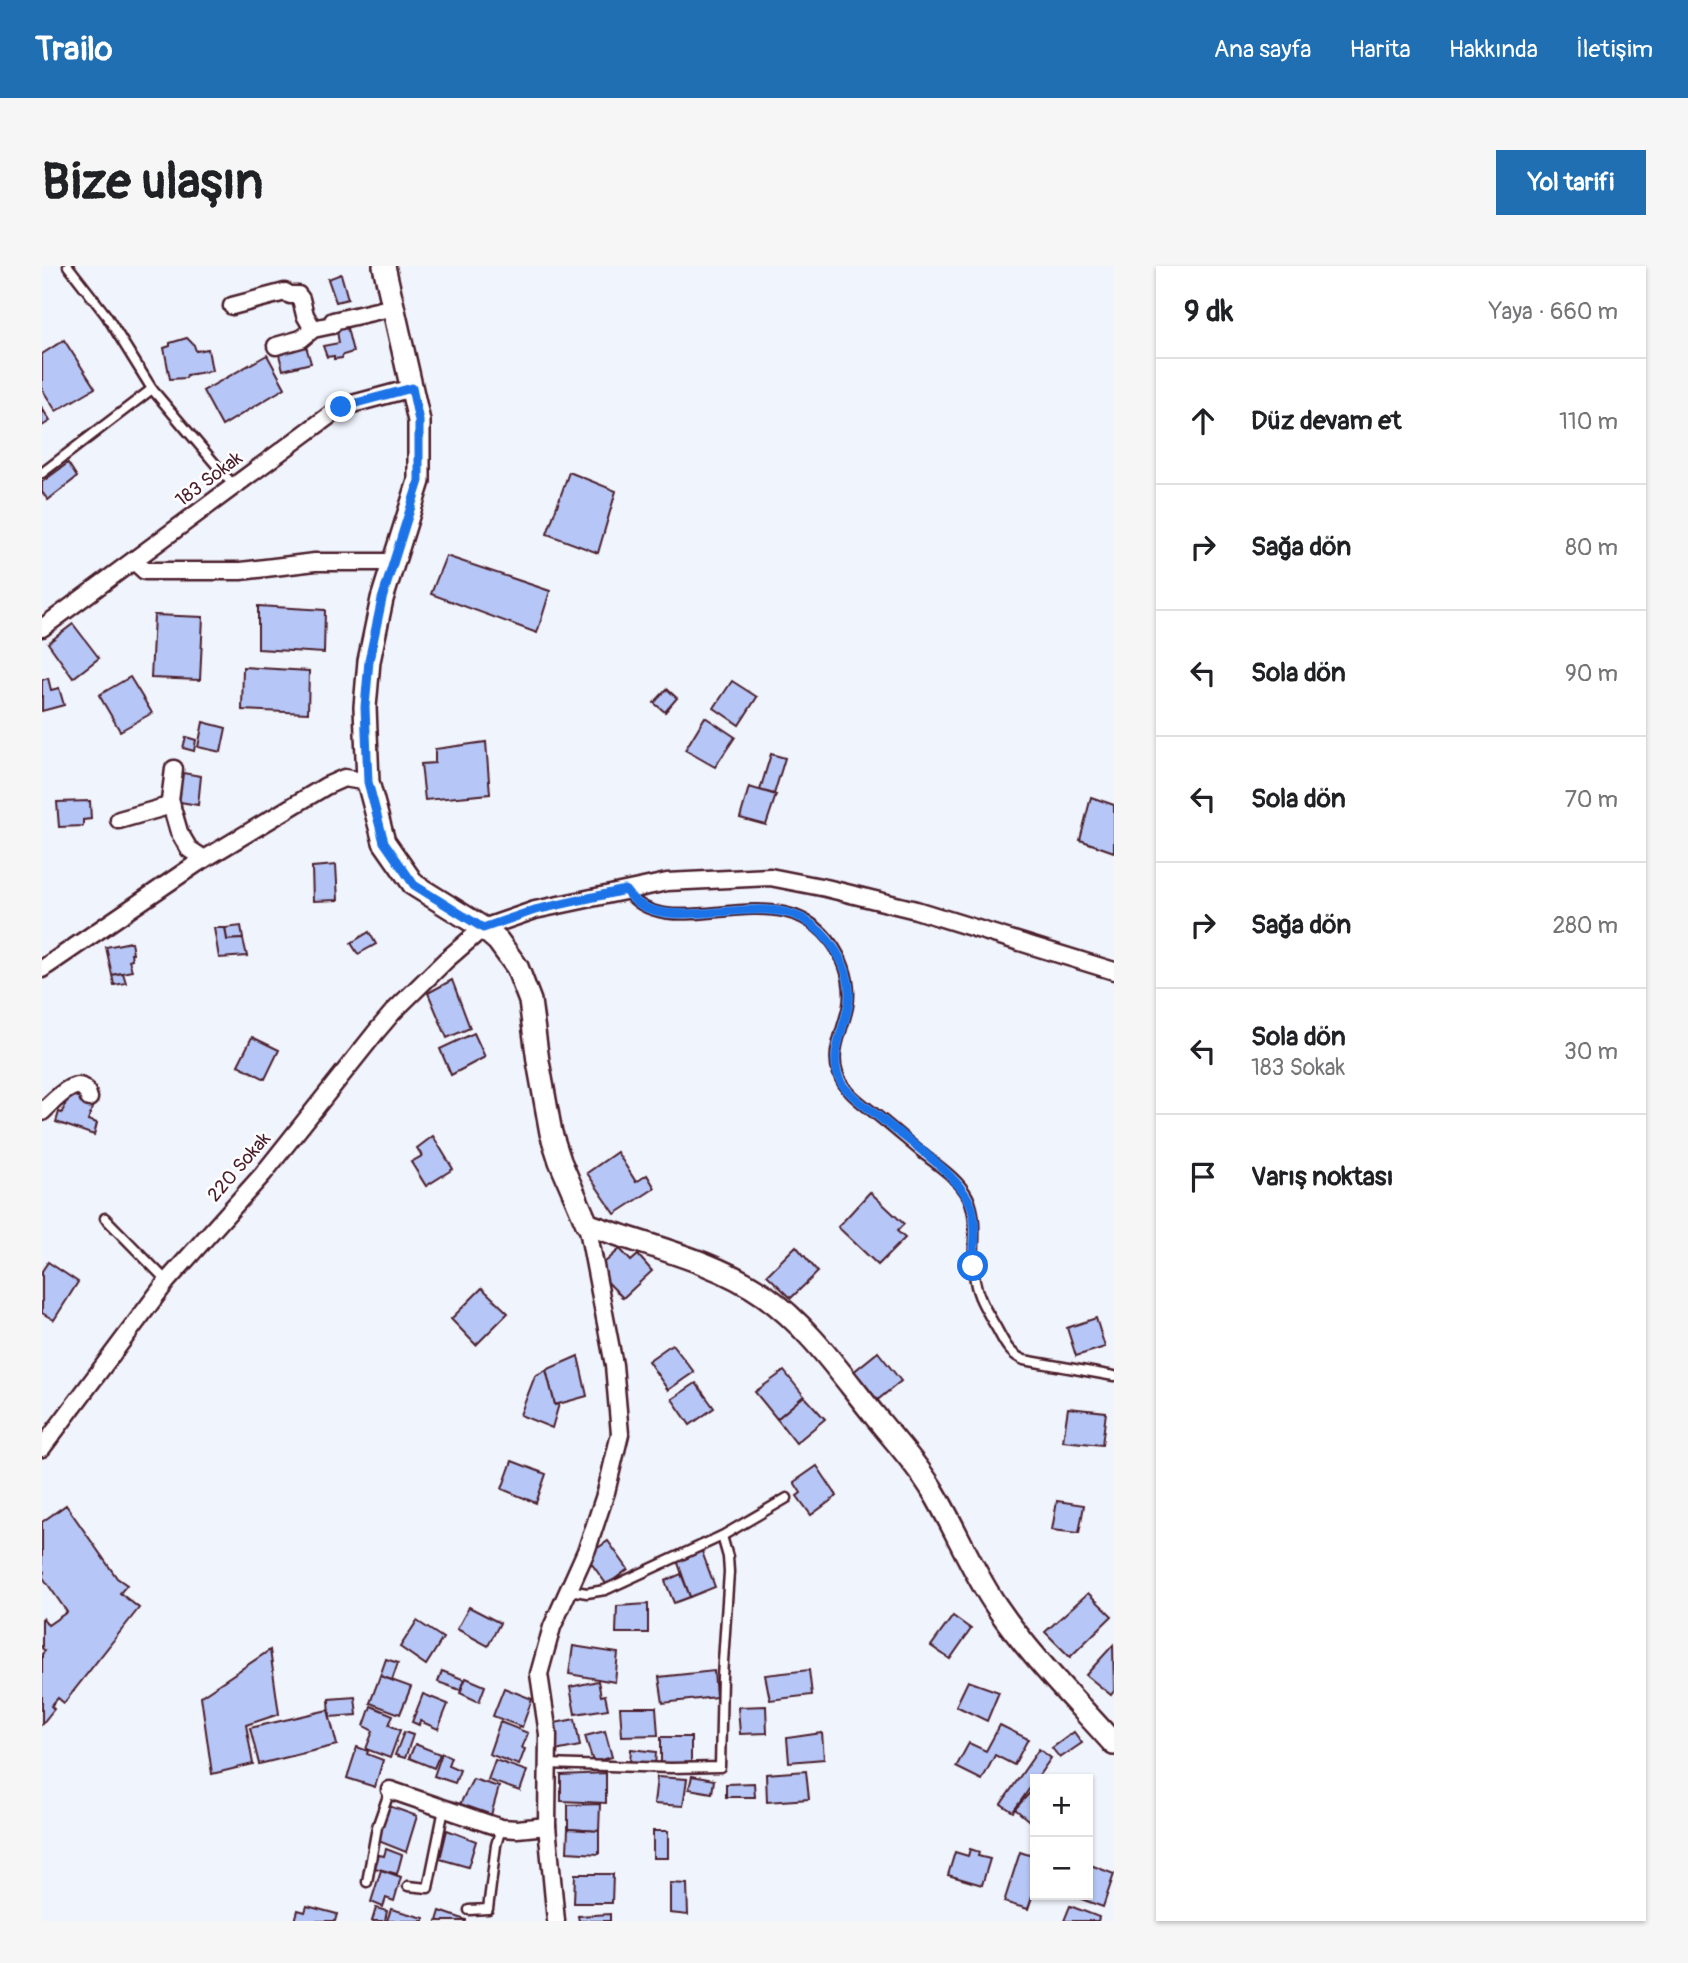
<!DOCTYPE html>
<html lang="tr">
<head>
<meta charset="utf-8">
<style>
  :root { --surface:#fff; --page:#f6f6f6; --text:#202124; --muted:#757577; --line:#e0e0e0; --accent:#1f6fb2 }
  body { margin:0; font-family:Pangolin,sans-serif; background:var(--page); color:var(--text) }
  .controls { position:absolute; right:21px; bottom:21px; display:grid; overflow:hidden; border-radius:0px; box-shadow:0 2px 5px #0004 }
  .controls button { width:63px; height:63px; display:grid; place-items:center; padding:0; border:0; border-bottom:2px solid var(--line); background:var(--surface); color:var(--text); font:35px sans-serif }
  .stop { position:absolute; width:21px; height:21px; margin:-16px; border:5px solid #1a73e8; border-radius:50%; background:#fff }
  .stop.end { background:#1a73e8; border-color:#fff; box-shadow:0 2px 7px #0008 }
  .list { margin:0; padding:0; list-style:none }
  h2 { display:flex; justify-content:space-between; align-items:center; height:91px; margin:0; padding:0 28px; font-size:30px }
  h2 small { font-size:23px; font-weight:400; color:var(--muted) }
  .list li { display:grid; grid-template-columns:46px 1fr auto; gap:21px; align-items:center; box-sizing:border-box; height:126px; padding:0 28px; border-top:2px solid var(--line) }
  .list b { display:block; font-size:26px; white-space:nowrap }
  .list p { margin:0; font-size:23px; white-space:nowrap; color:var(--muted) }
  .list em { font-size:23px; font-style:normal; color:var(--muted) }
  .icon { flex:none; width:38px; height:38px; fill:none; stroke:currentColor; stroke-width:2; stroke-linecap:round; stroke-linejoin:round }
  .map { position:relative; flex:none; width:1072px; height:1655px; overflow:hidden; border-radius:0px }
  header { display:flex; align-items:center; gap:42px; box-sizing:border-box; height:98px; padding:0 35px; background:var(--accent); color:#fff }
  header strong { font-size:33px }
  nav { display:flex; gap:38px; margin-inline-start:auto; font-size:24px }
  .intro { display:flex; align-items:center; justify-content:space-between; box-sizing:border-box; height:168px; padding:0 42px }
  h1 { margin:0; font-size:49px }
  .button { padding:18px 32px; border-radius:0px; background:var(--accent); color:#fff; font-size:24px; font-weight:700 }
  main { display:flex; gap:42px; padding:0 42px }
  aside { flex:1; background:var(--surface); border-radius:0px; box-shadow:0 2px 5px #0004 }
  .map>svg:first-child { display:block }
  .building { fill:#b6c7f7; stroke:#4a1f2b; stroke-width:2 }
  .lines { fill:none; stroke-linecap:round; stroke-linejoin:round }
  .lane-casing { stroke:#4a1f2b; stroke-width:13 }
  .street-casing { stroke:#4a1f2b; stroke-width:21 }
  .secondary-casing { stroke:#4a1f2b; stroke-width:26 }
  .lane { stroke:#fff; stroke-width:8 }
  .street { stroke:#fff; stroke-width:16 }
  .secondary { stroke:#fff; stroke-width:21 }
  .route { stroke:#1a73e8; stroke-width:9 }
  .labels { text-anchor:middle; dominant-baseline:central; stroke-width:5; stroke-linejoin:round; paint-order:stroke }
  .street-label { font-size:19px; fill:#4a1f2b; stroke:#fff }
</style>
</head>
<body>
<header>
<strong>Trailo</strong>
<nav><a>Ana sayfa</a><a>Harita</a><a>Hakkında</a><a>İletişim</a></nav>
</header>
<div class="intro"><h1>Bize ulaşın</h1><a class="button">Yol tarifi</a></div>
<main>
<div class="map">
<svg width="1072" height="1655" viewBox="0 0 1072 1655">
  <rect width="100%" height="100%" fill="#f0f4fd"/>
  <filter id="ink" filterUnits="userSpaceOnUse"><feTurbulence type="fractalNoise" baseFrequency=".0143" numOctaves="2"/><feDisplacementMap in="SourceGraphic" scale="14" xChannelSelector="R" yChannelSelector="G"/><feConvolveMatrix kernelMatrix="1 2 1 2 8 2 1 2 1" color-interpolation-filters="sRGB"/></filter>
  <g filter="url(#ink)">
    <g class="building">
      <polygon points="299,8 306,33 294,36 286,13"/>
      <polygon points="305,62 311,86 301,89 300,92 292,93 292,90 285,91 281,80 297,77 295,65"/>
      <polygon points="145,72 152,79 154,85 166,83 170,105 145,109 144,112 128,113 122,82 128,80 128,77"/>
      <polygon points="22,74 53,122 14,145 0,123 0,88"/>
      <polygon points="263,77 269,97 241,104 236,85"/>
      <polygon points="225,89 243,122 180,160 161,125"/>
      <polygon points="0,142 8,155 0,160"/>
      <polygon points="26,197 35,211 6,234 0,226 0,216"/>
      <polygon points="527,206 574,225 556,287 505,268"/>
      <polygon points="404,290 508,325 495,367 389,328"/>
      <polygon points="216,340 283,344 282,387 216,383"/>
      <polygon points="112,349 161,351 158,414 109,412"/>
      <polygon points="31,358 57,392 31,412 6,377"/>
      <polygon points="201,401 267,405 266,447 200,444"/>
      <polygon points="88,411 110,447 78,465 57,429"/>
      <polygon points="6,412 9,424 17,422 22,439 0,445 0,414"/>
      <polygon points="690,415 715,431 697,459 672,442"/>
      <polygon points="625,423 635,432 623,446 612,437"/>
      <polygon points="663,451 693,471 673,501 643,484"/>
      <polygon points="161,456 184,462 179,486 156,481"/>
      <polygon points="144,471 154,474 152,485 141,482"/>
      <polygon points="444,476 448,528 383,534 379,498 393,497 393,483"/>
      <polygon points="729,488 743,492 732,528 718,524"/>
      <polygon points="135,506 159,510 156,539 132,535"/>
      <polygon points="707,521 734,529 724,559 698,552"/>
      <polygon points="1049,531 1072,539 1072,586 1038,574"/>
      <polygon points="48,535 49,553 41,554 41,560 17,561 15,536"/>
      <polygon points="294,599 296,634 271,635 270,601"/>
      <polygon points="199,660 201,673 185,674 183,662"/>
      <polygon points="172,662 183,662 185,674 201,673 205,690 177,692"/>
      <polygon points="327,666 334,678 316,688 309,677"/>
      <polygon points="89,676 91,687 89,687 90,693 87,694 90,705 70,709 64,681"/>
      <polygon points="81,707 84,717 72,719 70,709"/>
      <polygon points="410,714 428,762 405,772 386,727"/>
      <polygon points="432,767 443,791 409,809 398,783"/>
      <polygon points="210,771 237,784 223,813 196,799"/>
      <polygon points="27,828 52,836 46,854 55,857 52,869 14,856 17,846 20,847"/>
      <polygon points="391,870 411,903 384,920 369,896 380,890 375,882"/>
      <polygon points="575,886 594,916 605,909 613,922 573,948 545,907"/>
      <polygon points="828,926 862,958 855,965 863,972 836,999 796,961"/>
      <polygon points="754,980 776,1006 749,1032 725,1009"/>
      <polygon points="578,983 589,995 596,989 610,1005 581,1032 554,1004"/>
      <polygon points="6,996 36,1016 12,1054 0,1047 0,1005"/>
      <polygon points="440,1022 466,1047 434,1079 409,1053"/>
      <polygon points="1054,1052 1063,1081 1034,1090 1025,1062"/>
      <polygon points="630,1078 652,1106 626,1124 606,1095"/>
      <polygon points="836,1086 859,1115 833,1136 810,1107"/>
      <polygon points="536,1090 545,1130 513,1139 504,1104"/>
      <polygon points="504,1104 513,1139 517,1138 510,1162 478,1149 493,1110"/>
      <polygon points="742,1105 762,1130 735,1153 713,1126"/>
      <polygon points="654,1117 672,1142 648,1159 630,1133"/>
      <polygon points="762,1130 783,1153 754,1177 735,1153"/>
      <polygon points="1026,1142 1064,1146 1060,1179 1021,1175"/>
      <polygon points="470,1195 504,1208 494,1237 460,1223"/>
      <polygon points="775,1200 795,1230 769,1249 755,1230 759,1227 752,1216"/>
      <polygon points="1015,1235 1042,1239 1037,1267 1010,1264"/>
      <polygon points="24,1239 75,1312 85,1319 78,1327 97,1342 22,1437 16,1432 9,1440 12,1443 0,1458 0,1388 3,1385 0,1382 0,1353 1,1352 6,1359 25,1346 0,1310 2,1306 0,1303 0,1256"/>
      <polygon points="566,1275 586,1303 565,1319 544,1290"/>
      <polygon points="659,1283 673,1321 648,1331 635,1294"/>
      <polygon points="639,1308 648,1331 632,1337 623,1315"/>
      <polygon points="1046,1327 1070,1350 1028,1391 1003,1366"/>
      <polygon points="606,1338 606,1367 574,1367 575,1340"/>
      <polygon points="427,1341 458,1357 446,1380 415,1363"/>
      <polygon points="911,1350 929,1363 908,1393 889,1380"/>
      <polygon points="375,1355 401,1372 384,1399 358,1381"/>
      <polygon points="1071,1379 1072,1425 1069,1429 1044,1409"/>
      <polygon points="531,1380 576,1387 573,1416 527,1408"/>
      <polygon points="228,1384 237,1448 204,1459 211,1498 170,1508 159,1430"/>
      <polygon points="344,1393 356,1397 350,1414 338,1410"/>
      <polygon points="767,1404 770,1429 728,1434 723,1409"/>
      <polygon points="400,1405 423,1414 418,1424 396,1416"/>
      <polygon points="672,1405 674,1431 621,1437 617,1411"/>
      <polygon points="338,1410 369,1421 358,1448 328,1437"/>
      <polygon points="424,1412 443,1420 437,1436 418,1427"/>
      <polygon points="556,1415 559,1430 563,1429 566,1443 533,1448 528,1421"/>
      <polygon points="926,1415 957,1426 945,1455 914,1440"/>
      <polygon points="462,1422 490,1433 480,1461 451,1450"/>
      <polygon points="381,1428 406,1438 396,1463 378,1455 377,1459 370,1456"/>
      <polygon points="313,1431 315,1449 288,1451 287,1433"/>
      <polygon points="329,1440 351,1449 347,1459 358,1464 348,1492 324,1483 331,1465 322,1460"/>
      <polygon points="724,1440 725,1467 698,1468 696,1441"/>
      <polygon points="578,1441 614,1441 616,1469 580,1470"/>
      <polygon points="286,1444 295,1479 217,1498 208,1462"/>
      <polygon points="533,1453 538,1480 513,1485 508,1458"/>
      <polygon points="458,1456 486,1467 480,1482 483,1483 477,1499 447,1488"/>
      <polygon points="958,1459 986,1473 972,1499 953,1489 940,1514 914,1501 927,1477 944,1485"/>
      <polygon points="563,1465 570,1491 551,1496 543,1470"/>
      <polygon points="362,1466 371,1469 363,1492 353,1489"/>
      <polygon points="1032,1466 1040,1477 1018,1492 1010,1482"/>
      <polygon points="780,1467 782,1493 747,1496 745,1472"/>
      <rect x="619" y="1471" width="30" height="29"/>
      <polygon points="373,1478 398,1488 392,1502 367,1492"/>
      <polygon points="315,1481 326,1485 325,1488 341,1494 333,1521 305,1512"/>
      <polygon points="589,1483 614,1486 613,1500 588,1497"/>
      <polygon points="997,1483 1009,1492 971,1546 959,1538"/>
      <polygon points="400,1487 409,1491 406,1499 418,1504 413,1517 392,1510"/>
      <polygon points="453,1494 485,1505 478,1525 446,1514"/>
      <polygon points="764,1505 767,1533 725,1536 724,1508"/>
      <polygon points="564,1507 564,1537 519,1535 519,1509"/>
      <polygon points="650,1510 672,1514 670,1527 647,1523"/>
      <polygon points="615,1511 645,1513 641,1540 612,1538"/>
      <polygon points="431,1513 457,1521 449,1549 418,1538"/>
      <polygon points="712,1517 713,1531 684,1531 684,1518"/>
      <polygon points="993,1521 993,1557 992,1559 973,1543"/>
      <polygon points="558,1538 557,1565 526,1563 526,1539"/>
      <polygon points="347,1540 375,1550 364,1586 334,1574"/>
      <polygon points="526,1563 557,1565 557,1588 525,1586"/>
      <polygon points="405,1564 434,1575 426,1601 398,1593"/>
      <rect x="611" y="1565" width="15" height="27"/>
      <polygon points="344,1583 360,1589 355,1608 333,1602 337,1589 342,1590"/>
      <polygon points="928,1583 937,1586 936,1590 948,1593 940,1619 906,1609 913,1586 926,1590"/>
      <polygon points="978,1586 993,1591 989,1605 993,1606 993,1622 986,1643 962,1636"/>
      <polygon points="1046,1598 1072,1608 1061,1641 1031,1630 1046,1629"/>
      <polygon points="339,1604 359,1611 352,1635 344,1632 341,1641 329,1636"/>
      <polygon points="533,1608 571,1608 570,1637 532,1637"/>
      <polygon points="628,1617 645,1618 646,1649 628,1647"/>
      <polygon points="265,1640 295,1648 293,1655 253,1655 256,1644 263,1646"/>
      <polygon points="1028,1640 1057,1651 1056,1655 1022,1655"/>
      <polygon points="334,1642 345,1645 343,1655 330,1655"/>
      <polygon points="349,1643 382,1652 382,1655 345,1655"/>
      <polygon points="398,1645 424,1654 424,1655 395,1655"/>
      <polygon points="568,1648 568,1655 537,1655 536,1650"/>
    </g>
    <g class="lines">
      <defs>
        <g id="lane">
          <polyline points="26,0 64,49 110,123 192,220"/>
          <polyline points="0,207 110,123"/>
          <path d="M583 624C629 688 747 594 797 689 805 704 809 723 806 740 802 762 788 785 796 807 801 823 814 833 827 843 845 857 862 872 880 887 896 900 916 912 926 931 938 957 928 987 933 1015 936 1033 946 1047 955 1063 962 1076 967 1088 982 1094L1072 1110"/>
          <polyline points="63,952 125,1015"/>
          <polyline points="527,1324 545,1327 563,1324 680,1270 745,1232"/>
          <polyline points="505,1498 629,1502 678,1501 680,1411 687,1306 686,1291 680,1270"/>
          <polyline points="325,1616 335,1561 348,1524"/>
          <polyline points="366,1620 386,1622 402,1543"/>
          <polyline points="427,1644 446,1643 454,1579 459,1562"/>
        </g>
        <g id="street">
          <polyline points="190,40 243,26 248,29 256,29 259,33 263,49 271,63"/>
          <polyline points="234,80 259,73 271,63 290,59 291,55 352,41"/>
          <polyline points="92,295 103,305 199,305 273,296 352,296"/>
          <polyline points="0,362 299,141 370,122"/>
          <polyline points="132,503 128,535 137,566 147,583 162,593"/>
          <polyline points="77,554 130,539"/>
          <polyline points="0,703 154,598 284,520 302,512 326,516"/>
          <path d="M0 846C10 837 39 802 47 832"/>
          <polyline points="0,1182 125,1015 221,908 334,766 351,746 404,694 441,662 493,644 625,616 728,611 784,622 874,644 1072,705"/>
          <polyline points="348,1524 459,1562 475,1563 505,1560"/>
          <polyline points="514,1655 505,1560 506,1468 497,1408 510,1361 545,1283 564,1226 578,1168 572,1099 545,958"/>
        </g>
        <path id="secondary" d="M342 0 377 155V215L340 333 327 395 323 441 326 516 342 576 372 619 441 662 456 675 475 701 488 735 496 795 509 867 518 895 545 958C604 980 670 993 722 1029 767 1061 798 1107 833 1150 852 1174 875 1198 891 1225 914 1263 930 1305 955 1341 989 1391 1032 1433 1072 1478"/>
      </defs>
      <use href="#lane" class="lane-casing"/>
      <use href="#street" class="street-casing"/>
      <use href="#secondary" class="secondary-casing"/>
      <use href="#lane" class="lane"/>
      <use href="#street" class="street"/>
      <use href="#secondary" class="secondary"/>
    </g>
  </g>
  <g class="lines" filter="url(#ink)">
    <path class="route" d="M299 141 370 122 377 155V215L340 333 327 395 323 441 326 516 342 576 372 619 441 662 493 644 583 624C617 674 707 626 760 652 774 660 785 671 794 685 804 701 810 721 806 741 801 767 785 792 800 818 809 831 824 840 836 850 862 872 920 910 930 942 935 960 932 981 931 1000"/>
  </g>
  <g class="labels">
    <g class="street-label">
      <text transform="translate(167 213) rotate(-37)">183 Sokak</text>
      <text transform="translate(197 901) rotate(-49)">220 Sokak</text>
    </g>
  </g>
</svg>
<div class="controls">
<button>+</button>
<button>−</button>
</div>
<div class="stop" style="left:931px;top:1000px"></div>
<div class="stop end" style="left:299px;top:141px"></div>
</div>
<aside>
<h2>9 dk<small>Yaya · 660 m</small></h2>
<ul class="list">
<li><svg class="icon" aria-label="ahead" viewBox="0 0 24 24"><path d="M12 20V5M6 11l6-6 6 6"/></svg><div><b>Düz devam et</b></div><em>110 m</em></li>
<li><svg class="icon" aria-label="right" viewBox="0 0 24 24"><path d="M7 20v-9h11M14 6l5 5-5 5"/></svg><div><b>Sağa dön</b></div><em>80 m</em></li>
<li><svg class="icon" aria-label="left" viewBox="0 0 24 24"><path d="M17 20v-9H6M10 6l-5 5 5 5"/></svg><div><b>Sola dön</b></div><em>90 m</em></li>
<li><svg class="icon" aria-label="left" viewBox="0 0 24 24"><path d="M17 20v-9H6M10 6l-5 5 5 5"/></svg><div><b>Sola dön</b></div><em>70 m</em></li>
<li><svg class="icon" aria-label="right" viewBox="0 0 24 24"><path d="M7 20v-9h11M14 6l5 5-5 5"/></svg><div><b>Sağa dön</b></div><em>280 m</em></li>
<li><svg class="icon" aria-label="left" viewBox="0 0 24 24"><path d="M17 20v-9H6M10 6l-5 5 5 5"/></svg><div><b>Sola dön</b><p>183 Sokak</p></div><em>30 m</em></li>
<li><svg class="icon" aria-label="arrive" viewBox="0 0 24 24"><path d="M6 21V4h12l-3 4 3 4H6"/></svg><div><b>Varış noktası</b></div></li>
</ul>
</aside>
</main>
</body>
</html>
